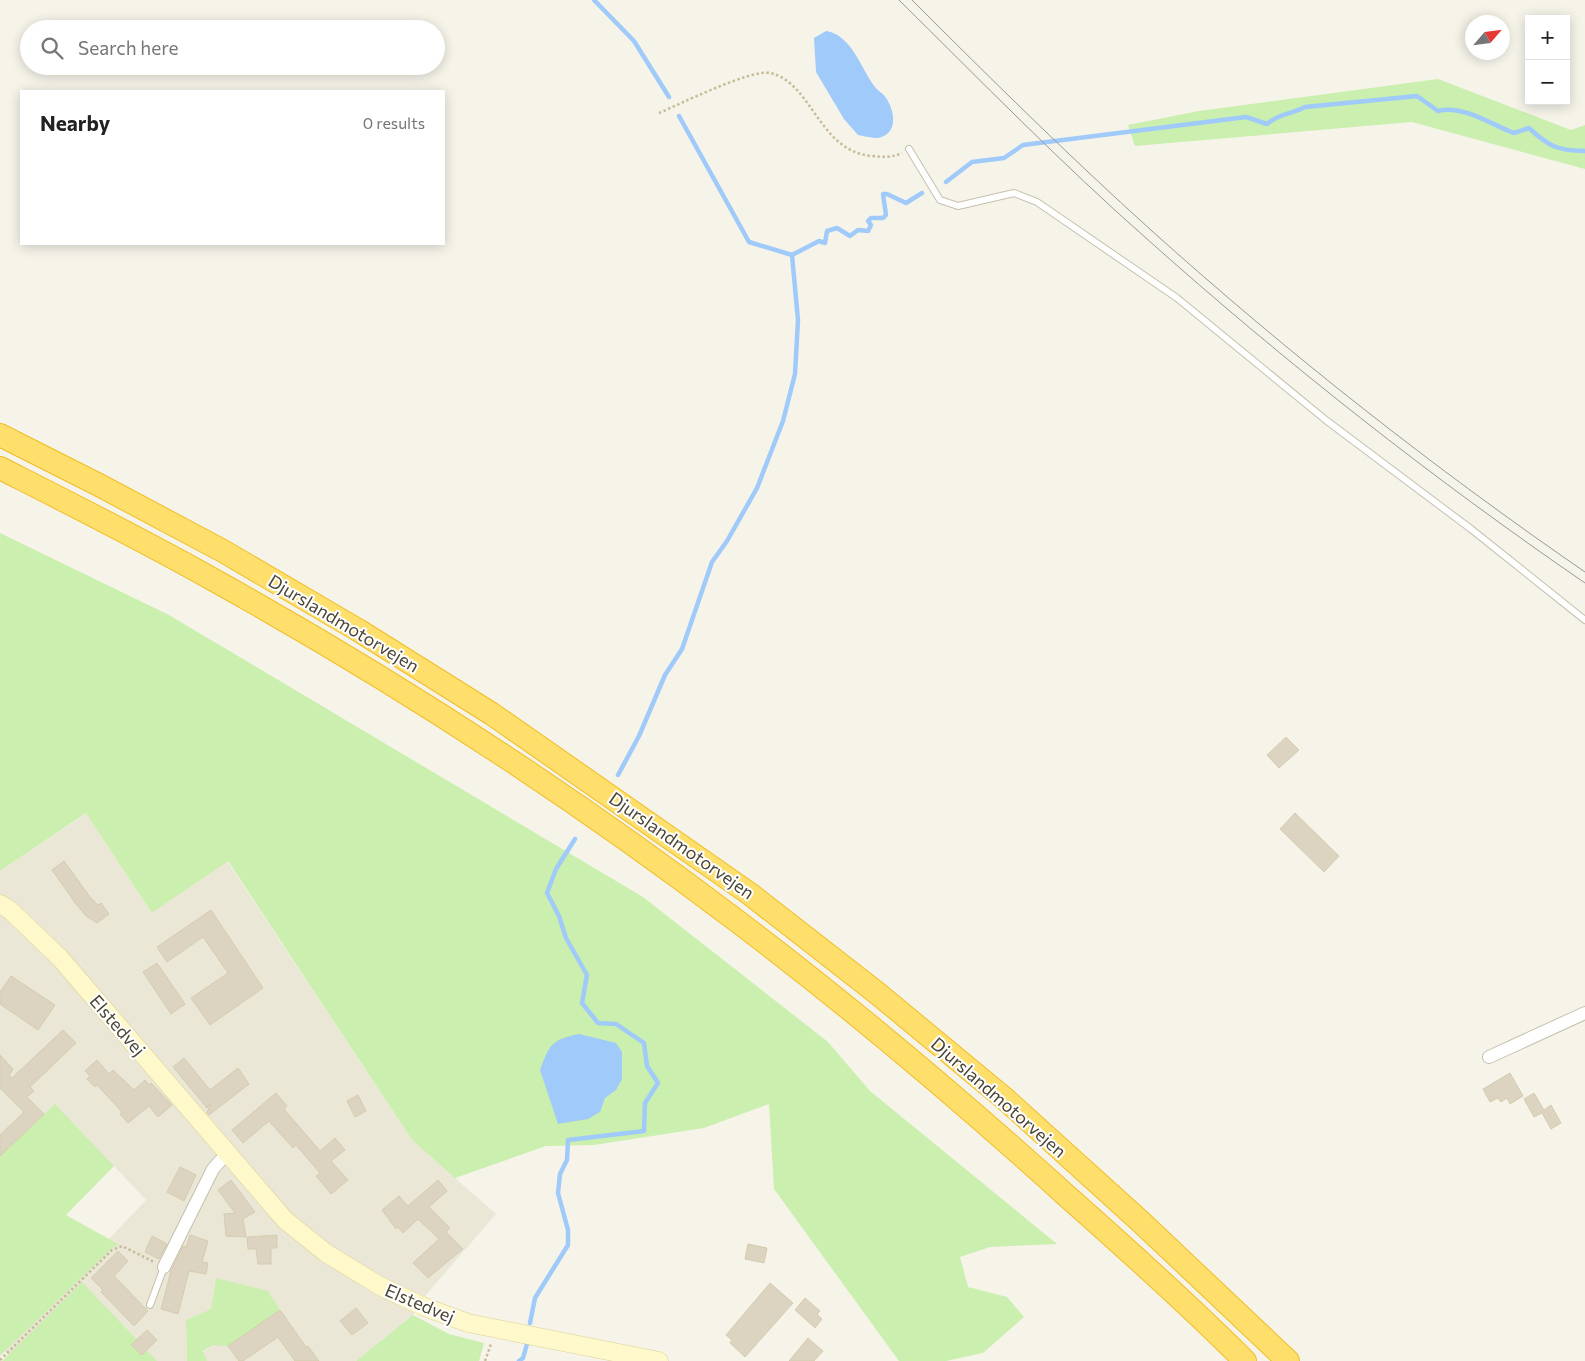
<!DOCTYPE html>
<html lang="en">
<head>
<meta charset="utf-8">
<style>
  :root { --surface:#fff; --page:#f6f6f6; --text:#222; --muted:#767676; --line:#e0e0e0 }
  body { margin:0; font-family:Commissioner,sans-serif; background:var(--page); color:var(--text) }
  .controls { position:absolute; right:15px; top:15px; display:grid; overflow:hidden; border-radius:0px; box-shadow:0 2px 12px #0003 }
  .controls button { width:45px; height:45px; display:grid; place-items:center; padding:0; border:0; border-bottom:1px solid var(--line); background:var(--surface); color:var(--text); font:25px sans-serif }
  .compass { position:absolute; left:1465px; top:15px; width:45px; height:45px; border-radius:50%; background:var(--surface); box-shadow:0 2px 12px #0003; rotate:62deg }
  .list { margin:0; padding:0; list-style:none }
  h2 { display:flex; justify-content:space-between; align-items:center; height:65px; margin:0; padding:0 20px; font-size:21px }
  h2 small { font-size:16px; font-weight:400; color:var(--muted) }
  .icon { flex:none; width:28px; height:28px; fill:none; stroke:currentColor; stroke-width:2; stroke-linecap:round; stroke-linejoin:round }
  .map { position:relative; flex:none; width:1585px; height:1361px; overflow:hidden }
  .search { position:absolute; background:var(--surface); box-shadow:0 2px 12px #0003; left:20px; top:20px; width:425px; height:55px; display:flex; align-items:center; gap:12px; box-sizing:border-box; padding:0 18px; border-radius:28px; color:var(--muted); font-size:19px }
  .panel { position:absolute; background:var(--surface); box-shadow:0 2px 12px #0003; left:20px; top:90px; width:425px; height:155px; border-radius:0px }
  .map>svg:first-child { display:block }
  .residential { fill:#ebe7d7 }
  .green { fill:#caefae }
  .water { fill:#a0caf9 }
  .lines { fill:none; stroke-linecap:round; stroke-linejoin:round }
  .stream { stroke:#a0caf9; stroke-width:4.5 }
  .building { fill:#dcd4c0; stroke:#d5cbaf }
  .lane-casing { stroke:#c6c0ad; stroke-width:8 }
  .street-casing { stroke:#c6c0ad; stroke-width:14 }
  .secondary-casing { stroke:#dbd094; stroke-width:19 }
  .highway-casing { stroke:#efbd2a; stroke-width:24 }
  .path { stroke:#c7bc9a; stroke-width:2.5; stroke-dasharray:2.5 2.5; stroke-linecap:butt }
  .lane { stroke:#fff; stroke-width:6 }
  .street { stroke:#fff; stroke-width:12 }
  .secondary { stroke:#fff8ca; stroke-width:18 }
  .highway { stroke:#ffdf6b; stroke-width:22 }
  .tram { stroke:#999; stroke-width:1 }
  .labels { text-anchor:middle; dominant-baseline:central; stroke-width:4; stroke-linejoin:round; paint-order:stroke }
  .street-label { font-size:18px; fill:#4b4536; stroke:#fff }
</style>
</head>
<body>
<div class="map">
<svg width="1585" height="1361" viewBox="0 0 1585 1361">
  <rect width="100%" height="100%" fill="#f6f4e9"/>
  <polygon class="residential" points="87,813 152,913 227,861 412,1140 496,1214 425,1296 413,1315 356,1361 207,1361 203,1352 213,1345 216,1278 211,1309 186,1320 187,1361 13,1361 3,1350 146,1200 55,1104 0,1156 0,871"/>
  <g class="green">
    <polygon points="1438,79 1571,130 1585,125 1585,169 1412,122 1135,146 1128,125 1199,111"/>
    <polygon points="0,533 169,615 643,897 828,1042 870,1091 1057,1244 990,1247 960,1257 968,1287 1007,1297 1024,1317 983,1353 946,1361 899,1361 774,1189 769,1104 704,1128 594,1145 546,1146 455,1178 412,1140 228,861 152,913 86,813 0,871"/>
    <polygon points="55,1104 114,1166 66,1215 118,1244 111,1249 0,1356 0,1156"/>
    <polygon points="216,1278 268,1291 280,1310 228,1346 213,1345 203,1351 207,1361 187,1361 186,1320 211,1309"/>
    <polygon points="82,1282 157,1361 2,1361"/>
    <polygon points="413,1315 449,1334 484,1343 479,1361 356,1361"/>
  </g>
  <g class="water">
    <path d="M826 31C852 35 861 69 875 87 878 91 884 94 886 98 895 111 899 135 877 138 872 138 864 136 858 135L844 119 816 72 814 38Z"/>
    <path d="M579 1034 616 1043 622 1052V1079L616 1090 605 1098 600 1112 588 1119 558 1124 540 1070C550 1044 551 1040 579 1034Z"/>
  </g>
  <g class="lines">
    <g class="stream">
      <polyline points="594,0 634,41 669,97"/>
      <polyline points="679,116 749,242 792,255"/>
      <path d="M946 182 972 162 1004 158 1023 145 1246 117 1267 124C1278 114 1292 114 1305 107L1417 96 1438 111C1464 105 1490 124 1514 133L1529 128C1548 146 1558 151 1585 151"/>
      <polyline points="618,775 639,736 665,675 682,649 712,562 727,541 757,488 783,421 795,374 798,320 792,255 819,241 825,243 827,231 837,228 850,236 858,230 868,231 871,225 868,221 871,218 883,218 886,215 883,194 887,194 906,203 922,193"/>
      <polyline points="530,1323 535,1298 568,1245 568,1230 558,1193 560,1174 567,1160 568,1140 644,1131 645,1103 658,1083 647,1066 644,1043 616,1024 598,1023 582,1003 587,975 566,938 559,916 547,893 556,869 575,839"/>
      <polyline points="519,1361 523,1358 527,1344"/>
    </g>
  </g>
  <g class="building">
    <polygon points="1286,737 1299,750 1279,768 1267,755"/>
    <polygon points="1295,813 1339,856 1324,872 1280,829"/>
    <polygon points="64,861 90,897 98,905 101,903 109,914 97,923 86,916 76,904 52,870"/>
    <polygon points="211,910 263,988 210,1025 191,998 228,973 203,937 167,962 157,947"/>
    <polygon points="157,963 185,1004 171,1014 143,972"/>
    <polygon points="11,976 55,1005 38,1030 0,1004 0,992"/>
    <polygon points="63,1030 76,1043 30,1087 34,1091 27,1097 44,1114 0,1156 0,1135 24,1112 0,1088 0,1055 13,1069 9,1075 12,1078"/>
    <polygon points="184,1058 210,1090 238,1068 249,1084 209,1115 207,1113 211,1103 207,1108 173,1067"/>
    <polygon points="97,1060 109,1074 113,1070 134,1090 145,1080 149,1085 151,1083 172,1105 158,1117 149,1106 128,1123 120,1114 122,1112 97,1085 95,1087 87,1079 90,1076 85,1071"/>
    <polygon points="1510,1073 1523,1096 1510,1104 1507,1098 1501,1102 1498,1098 1490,1102 1483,1089"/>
    <polygon points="276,1093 287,1106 284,1109 320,1151 335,1138 345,1150 331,1161 348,1180 331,1194 316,1176 320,1173 296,1145 293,1148 269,1121 243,1143 232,1130"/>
    <polygon points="1534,1093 1544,1110 1551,1105 1561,1123 1551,1129 1542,1113 1534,1117 1524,1099"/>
    <polygon points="358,1095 366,1111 355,1117 347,1101"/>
    <polygon points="180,1167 196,1175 184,1201 167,1192"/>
    <polygon points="231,1180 255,1212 243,1219 246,1237 226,1236 224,1214 235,1213 218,1190"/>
    <polygon points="438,1180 447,1191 429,1207 450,1228 446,1232 463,1249 428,1278 413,1263 439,1239 418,1219 403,1233 398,1227 396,1229 382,1210 399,1196 408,1206"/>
    <polygon points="190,1235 208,1241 202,1262 208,1263 206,1274 189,1271 178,1314 161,1309 171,1271 183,1246 186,1247"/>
    <polygon points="277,1235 277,1248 271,1248 271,1264 258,1264 256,1249 248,1249 247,1237"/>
    <polygon points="152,1236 167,1244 159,1259 145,1252"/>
    <polygon points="748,1244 767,1248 764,1263 745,1259"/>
    <polygon points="118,1251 128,1261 114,1276 148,1311 134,1326 101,1292 103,1290 91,1278"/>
    <polygon points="770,1283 793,1303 745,1357 730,1343 732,1340 726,1335"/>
    <polygon points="805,1298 820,1311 817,1314 822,1319 815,1328 795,1310"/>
    <polygon points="356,1308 368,1323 352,1335 340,1321"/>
    <polygon points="280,1310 306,1347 308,1346 319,1361 295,1361 278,1337 243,1361 239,1361 228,1346"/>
    <polygon points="147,1330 157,1340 142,1355 131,1345"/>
    <polygon points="808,1338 823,1351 814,1361 789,1361"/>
  </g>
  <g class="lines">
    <defs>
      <g id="lane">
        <polyline points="909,149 940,200 958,206 1014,193 1037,202 1177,298 1327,421 1471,529 1585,620"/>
        <polyline points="150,1305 164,1267"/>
      </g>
      <g id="street">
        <polyline points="1489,1057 1585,1013"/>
        <polyline points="164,1267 213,1169 227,1153"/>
      </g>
      <polyline id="secondary" points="0,904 10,910 60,958 285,1220 326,1253 380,1286 422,1306 468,1323 659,1361"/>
      <g id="highway">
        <polyline points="0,435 99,485 223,551 358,630 492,714 750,894 877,993 1004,1098 1141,1222 1288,1361"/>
        <path d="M0 468C71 504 143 540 212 579 394 680 571 795 737 921 852 1008 962 1101 1069 1198 1129 1251 1189 1305 1245 1361"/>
      </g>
    </defs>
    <use href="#lane" class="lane-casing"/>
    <use href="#street" class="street-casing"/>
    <use href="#secondary" class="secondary-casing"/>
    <use href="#highway" class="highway-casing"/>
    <g class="path">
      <path d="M659 113C680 104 751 69 770 73 812 82 819 152 872 156 884 157 891 158 902 153"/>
      <polyline points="0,1360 112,1250 122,1246 154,1262"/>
      <polyline points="485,1361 491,1344"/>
    </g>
    <use href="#lane" class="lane"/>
    <use href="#street" class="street"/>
    <use href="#secondary" class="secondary"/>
    <use href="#highway" class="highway"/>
    <g class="tram">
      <path d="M899 0C981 81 1061 163 1147 239 1286 363 1432 478 1585 583"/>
      <path d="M912 0C991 79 1070 157 1152 231 1289 354 1434 468 1585 572"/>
    </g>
  </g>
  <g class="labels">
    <g class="street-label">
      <text transform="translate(344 623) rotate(31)">Djurslandmotorvejen</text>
      <text transform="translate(682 845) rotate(35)">Djurslandmotorvejen</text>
      <text transform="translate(118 1025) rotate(49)">Elstedvej</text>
      <text transform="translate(999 1097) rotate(41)">Djurslandmotorvejen</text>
      <text transform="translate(420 1303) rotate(23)">Elstedvej</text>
    </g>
  </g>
</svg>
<div class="controls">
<button>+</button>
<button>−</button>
</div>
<svg class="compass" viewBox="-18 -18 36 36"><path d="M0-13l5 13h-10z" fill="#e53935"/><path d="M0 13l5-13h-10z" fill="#767676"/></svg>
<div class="search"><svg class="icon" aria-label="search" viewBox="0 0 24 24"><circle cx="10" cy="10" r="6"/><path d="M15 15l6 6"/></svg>Search here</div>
<section class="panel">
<h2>Nearby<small>0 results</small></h2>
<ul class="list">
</ul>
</section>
</div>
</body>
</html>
